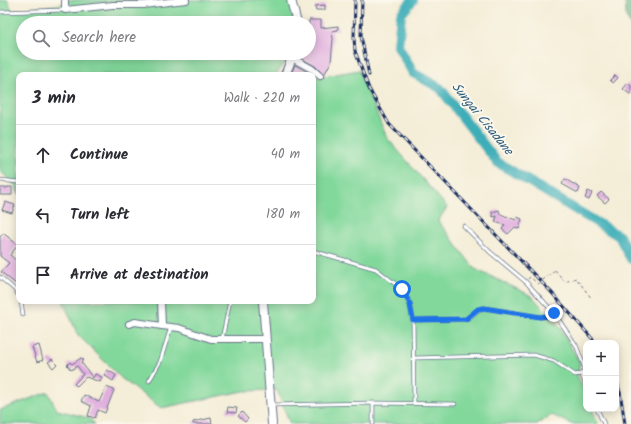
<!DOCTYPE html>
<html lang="en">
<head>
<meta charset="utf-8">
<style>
  :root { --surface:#fff; --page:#f2f2f3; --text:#2b2b33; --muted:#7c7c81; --line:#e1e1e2 }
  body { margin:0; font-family:Kalam,sans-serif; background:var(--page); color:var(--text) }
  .controls { position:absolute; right:12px; bottom:12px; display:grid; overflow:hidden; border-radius:8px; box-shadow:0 2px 10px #0003 }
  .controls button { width:36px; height:36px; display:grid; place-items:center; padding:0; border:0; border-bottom:1px solid var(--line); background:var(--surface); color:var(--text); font:20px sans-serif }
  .stop { position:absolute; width:12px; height:12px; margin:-9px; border:3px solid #1a73e8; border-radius:50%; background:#fff }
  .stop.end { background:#1a73e8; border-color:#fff; box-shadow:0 1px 4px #0008 }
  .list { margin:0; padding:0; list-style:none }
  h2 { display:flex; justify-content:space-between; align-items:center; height:52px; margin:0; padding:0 16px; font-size:17px }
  h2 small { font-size:13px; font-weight:400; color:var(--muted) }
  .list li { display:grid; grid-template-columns:26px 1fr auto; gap:12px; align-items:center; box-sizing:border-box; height:60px; padding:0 16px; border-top:1px solid var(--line) }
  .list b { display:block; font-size:15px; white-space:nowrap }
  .list em { font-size:13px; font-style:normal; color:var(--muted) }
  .icon { flex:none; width:22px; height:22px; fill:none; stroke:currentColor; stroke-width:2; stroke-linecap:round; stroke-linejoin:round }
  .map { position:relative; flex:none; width:631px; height:424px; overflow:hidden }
  .search { position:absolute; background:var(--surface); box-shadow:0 2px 10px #0003; left:16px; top:16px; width:300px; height:44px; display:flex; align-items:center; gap:10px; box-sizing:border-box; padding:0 14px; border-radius:22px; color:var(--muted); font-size:15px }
  .panel { position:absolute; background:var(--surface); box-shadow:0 2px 10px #0003; left:16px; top:72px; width:300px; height:232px; border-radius:8px }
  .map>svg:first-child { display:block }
  .green { fill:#82d89b; stroke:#4e847c }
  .forest { fill:#69b883; stroke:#427470 }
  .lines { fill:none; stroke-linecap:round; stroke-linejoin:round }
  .river { stroke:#3daeb8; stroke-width:10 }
  .building { fill:#e1aedf }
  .service-casing { stroke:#677288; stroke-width:4.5 }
  .minor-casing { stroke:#677288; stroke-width:8 }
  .tertiary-casing { stroke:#677288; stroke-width:10 }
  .path { stroke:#677288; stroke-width:1; stroke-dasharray:3 3; stroke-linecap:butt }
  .service { stroke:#fff; stroke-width:3 }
  .minor { stroke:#fff; stroke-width:6 }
  .tertiary { stroke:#fff; stroke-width:8 }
  .rail-casing { stroke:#1b2f5e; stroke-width:3 }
  .rail { stroke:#fbf7ec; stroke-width:1.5; stroke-dasharray:4.5; stroke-linecap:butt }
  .path-bridge { stroke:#677288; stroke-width:1; stroke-dasharray:3 3; stroke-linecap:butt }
  .route { stroke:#1a73e8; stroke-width:5 }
  .labels { text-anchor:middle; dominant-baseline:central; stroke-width:4; stroke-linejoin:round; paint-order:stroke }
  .water-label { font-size:13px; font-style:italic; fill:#275b7e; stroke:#fbf7ec }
</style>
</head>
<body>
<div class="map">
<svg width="631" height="424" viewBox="0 0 631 424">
  <rect width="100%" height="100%" fill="#fbf7ec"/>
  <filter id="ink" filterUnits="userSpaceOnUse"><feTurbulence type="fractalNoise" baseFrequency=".025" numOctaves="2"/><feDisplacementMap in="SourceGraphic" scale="8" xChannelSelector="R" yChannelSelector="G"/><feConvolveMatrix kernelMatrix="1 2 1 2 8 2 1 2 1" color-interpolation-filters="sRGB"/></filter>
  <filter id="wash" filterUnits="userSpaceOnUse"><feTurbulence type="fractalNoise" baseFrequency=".012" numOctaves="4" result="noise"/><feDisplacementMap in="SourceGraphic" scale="16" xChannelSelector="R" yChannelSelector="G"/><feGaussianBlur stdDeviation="0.9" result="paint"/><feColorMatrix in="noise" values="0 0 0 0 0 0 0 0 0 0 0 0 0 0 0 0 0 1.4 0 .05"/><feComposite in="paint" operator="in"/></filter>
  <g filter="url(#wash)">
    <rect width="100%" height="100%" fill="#f4edd7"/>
    <g class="green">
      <polygon points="0,0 8,0 12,11 63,4 65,0 291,0 295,23 23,23 23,53 291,53 276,75 19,75 19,195 15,185 0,171"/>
      <polygon points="359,70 387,138 447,207 438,221 475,269 532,296 559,326 580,363 577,375 586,396 586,409 592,409 598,424 571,424 552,415 537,424 290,424 277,390 244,391 161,408 121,378 78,335 63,301 313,301 313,78"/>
      <polygon points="48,392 57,410 89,418 95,424 0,424 0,410"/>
    </g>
    <polygon class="forest" points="625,0 631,0 631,25 626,18"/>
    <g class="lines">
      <polyline class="river" points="413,0 401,14 398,46 413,73 440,88 497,162 619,236 631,259"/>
    </g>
    <g id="blocks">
      <g class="building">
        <polygon points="325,5 325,10 316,10 315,6"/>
        <polygon points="309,20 321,20 321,28 338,26 338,30 332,31 333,39 331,62 324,75 315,66 299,57 301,53 309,53"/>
        <polygon points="295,65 309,73 311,74 306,75 301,72 299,75 291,74"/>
        <polygon points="615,75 618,78 613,83 610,80"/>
        <polygon points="628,83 631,86 631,95 623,89"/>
        <polygon points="565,179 580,188 578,193 562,184"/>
        <polygon points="7,187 12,187 12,195 0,195 0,188 7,188"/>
        <polygon points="588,191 592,193 589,200 585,198"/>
        <polygon points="601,192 609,199 605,203 597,196"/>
        <polygon points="5,202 15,205 12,213 2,210"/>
        <polygon points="499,210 500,214 516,220 517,217 522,219 519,229 515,227 508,234 502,229 505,225 495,222 497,216 493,217 492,212"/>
        <polygon points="3,233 18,245 10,255 19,263 19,280 16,284 1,272 9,263 0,256 0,237"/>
        <polygon points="39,345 43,360 37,362 32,347"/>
        <polygon points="81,358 84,360 81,362 93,378 95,374 102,377 100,382 86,377 77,386 74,384 83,374 77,366 71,370 67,365 70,362 72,364"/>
        <polygon points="52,359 57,364 53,368 48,362"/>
        <polygon points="107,370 116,375 113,381 104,375"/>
        <polygon points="106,387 114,390 105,413 98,410 95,418 88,416 91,406 81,401 84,395 99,402"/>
        <polygon points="228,407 237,408 236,413 227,412"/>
        <polygon points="242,412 248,419 245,422 238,416"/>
        <polygon points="211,418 212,424 193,424 193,422"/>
      </g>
    </g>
  </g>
  <g filter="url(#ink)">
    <use href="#blocks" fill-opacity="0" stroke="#677288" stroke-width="1"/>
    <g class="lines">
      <defs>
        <g id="service">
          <polyline points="0,12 65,10"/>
          <polyline points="0,180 19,182"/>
          <polyline points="464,226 490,252 526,282 554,313 576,345 585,369 581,374"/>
          <polyline points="313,251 376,269 402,289 410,304 413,320 414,403"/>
          <polyline points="0,277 14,289 19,296"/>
          <polyline points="21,301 23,315"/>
          <path d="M413 320 466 319C474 316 475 309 484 308L541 317 548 316 554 313"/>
          <polyline points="222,339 230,301"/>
          <polyline points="414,358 534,355 554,361 575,375 581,374 586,385"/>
          <polyline points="149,381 160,362 171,327"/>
          <polyline points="373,403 373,424"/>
          <polyline points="272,405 373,403 455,404"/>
          <polyline points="597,409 604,424"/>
        </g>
        <g id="minor">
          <polyline points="65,0 65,10 113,5 143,5 186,0"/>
          <polyline points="292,58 312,69 320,76"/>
          <polyline points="161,301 162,326 179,328 211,339 266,339"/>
          <polyline points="129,324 135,322 162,326"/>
        </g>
        <g id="tertiary">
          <polyline points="291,0 297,23"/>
          <polyline points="285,75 294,53"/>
          <polyline points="263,301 272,424"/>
        </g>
      </defs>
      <use href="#service" class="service-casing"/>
      <use href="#minor" class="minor-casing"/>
      <use href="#tertiary" class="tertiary-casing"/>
      <g class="path">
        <polyline points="555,270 565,282 576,278 592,299"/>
        <polyline points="528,279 530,277 538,284"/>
      </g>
      <use href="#service" class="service"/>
      <use href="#minor" class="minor"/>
      <use href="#tertiary" class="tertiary"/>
      <defs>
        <g id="rail">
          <polyline points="355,0 354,38 355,51 369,89 389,124 552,293 596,343"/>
          <polyline points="362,0 361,36 369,75"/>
          <polyline points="616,378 620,392 625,424"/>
        </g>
      </defs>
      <use href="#rail" class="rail-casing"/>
      <use href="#rail" class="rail"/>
      <polyline class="path-bridge" points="538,284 555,270"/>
    </g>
  </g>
  <g class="lines" filter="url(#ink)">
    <polyline class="route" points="402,289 410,304 413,320 466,319 478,309 484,308 540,317 548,316 554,313"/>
  </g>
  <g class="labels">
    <g class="water-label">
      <text transform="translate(482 119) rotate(51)">Sungai Cisadane</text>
    </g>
  </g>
</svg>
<div class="controls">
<button>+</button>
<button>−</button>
</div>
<div class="stop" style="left:402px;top:289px"></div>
<div class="stop end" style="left:554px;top:313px"></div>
<div class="search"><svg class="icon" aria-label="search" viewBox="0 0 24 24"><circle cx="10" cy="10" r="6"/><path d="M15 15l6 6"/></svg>Search here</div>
<section class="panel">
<h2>3 min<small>Walk · 220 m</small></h2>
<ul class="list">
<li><svg class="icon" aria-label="ahead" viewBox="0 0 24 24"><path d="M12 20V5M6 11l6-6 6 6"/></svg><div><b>Continue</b></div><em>40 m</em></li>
<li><svg class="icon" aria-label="left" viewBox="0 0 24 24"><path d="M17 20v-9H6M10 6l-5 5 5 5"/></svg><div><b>Turn left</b></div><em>180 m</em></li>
<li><svg class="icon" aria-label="arrive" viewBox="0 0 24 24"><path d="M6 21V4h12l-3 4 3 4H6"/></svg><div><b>Arrive at destination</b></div></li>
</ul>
</section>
</div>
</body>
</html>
